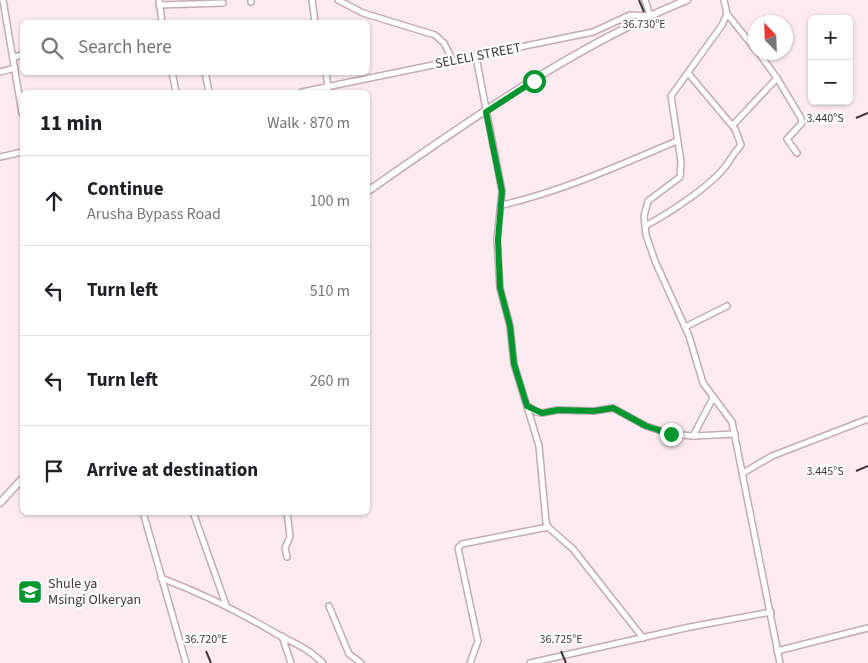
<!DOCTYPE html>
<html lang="en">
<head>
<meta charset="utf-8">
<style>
  :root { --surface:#fff; --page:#f2f2f2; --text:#202124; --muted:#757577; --line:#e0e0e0 }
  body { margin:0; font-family:"Source Sans 3",sans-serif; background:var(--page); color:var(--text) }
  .controls { position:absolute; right:15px; top:15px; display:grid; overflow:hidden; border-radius:8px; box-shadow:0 1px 4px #0004 }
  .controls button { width:45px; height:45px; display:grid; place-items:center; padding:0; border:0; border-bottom:1px solid var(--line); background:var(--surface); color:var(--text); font:25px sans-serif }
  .compass { position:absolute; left:748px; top:15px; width:45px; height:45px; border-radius:50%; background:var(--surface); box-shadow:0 1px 4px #0004; rotate:337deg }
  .stop { position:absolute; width:15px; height:15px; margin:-11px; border:4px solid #02972e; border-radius:50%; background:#fff }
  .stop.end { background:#02972e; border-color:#fff; box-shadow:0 1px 5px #0008 }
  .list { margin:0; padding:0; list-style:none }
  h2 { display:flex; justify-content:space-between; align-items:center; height:65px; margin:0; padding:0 20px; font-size:21px }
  h2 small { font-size:16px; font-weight:400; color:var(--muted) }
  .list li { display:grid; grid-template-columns:32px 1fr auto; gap:15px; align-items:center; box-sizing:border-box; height:90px; padding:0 20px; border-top:1px solid var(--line) }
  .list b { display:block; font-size:19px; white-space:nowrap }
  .list p { margin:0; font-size:16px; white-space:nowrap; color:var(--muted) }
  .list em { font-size:16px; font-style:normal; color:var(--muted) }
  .icon { flex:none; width:28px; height:28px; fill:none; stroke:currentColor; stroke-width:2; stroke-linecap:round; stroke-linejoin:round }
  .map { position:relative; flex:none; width:868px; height:663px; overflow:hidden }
  .search { position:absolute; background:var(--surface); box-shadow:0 1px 4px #0004; left:20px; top:20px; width:350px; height:55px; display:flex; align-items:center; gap:12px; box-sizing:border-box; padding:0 18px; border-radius:8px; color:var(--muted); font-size:19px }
  .panel { position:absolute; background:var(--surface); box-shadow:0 1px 4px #0004; left:20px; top:90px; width:350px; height:425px; border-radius:8px }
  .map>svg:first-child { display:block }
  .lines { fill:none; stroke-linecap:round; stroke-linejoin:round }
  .minor-casing { stroke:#c4aab4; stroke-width:8 }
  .major-casing { stroke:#c4aab4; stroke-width:9 }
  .minor { stroke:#fff; stroke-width:5 }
  .major { stroke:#fff; stroke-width:6 }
  .route { stroke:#02972e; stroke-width:6 }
  .ticks { fill:none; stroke:#41363a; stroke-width:2 }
  .labels { text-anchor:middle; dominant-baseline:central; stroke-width:4.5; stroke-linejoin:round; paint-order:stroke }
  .street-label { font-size:14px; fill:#41363a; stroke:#fff }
  .poi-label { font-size:14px; fill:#41363a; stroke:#fff; text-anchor:start }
  .ticks-label { font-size:12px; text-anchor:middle; fill:#41363a; stroke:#fff; stroke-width:4.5; stroke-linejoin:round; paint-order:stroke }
</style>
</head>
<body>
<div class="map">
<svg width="868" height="663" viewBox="0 0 868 663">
  <rect width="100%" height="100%" fill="#fcecf2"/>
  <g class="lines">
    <defs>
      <g id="minor">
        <polyline points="3,0 22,113"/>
        <polyline points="159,0 162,22"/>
        <polyline points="251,0 251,2"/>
        <polyline points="312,0 315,22"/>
        <polyline points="338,0 363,13 435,35 444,43 453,61"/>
        <polyline points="645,0 650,15"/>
        <polyline points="724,0 727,14 722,25 671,96 681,162 680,177 648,201 644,216 646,235 655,261 689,336 703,383 732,422 780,663"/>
        <polyline points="159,5 223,3"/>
        <polyline points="727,14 756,50"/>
        <polyline points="758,52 777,78 801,118 802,123 787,139 797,153"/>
        <polyline points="14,57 22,55"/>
        <polyline points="476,57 502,191 497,240 500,288 510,326 514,364 539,446 546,522 548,527 573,549 643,638"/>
        <polyline points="0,72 15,68"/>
        <polyline points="172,72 176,92"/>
        <polyline points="205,72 209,92"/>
        <polyline points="326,72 328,88"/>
        <polyline points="302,92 593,32 630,15 650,16"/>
        <polyline points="733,125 777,78"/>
        <polyline points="0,157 22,152"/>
        <path d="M502 205C563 191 620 165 677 141"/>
        <path d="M645 226C668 214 713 185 728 163 732 156 736 151 741 145L735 129 688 73"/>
        <polyline points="685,327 727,306"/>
        <polyline points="528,406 536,412 542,413 558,410 594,411 613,408 646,426 671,434 693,436 735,434"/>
        <polyline points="693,436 713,398"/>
        <polyline points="743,473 772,456 868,419"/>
        <polyline points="143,512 186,663"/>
        <polyline points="193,512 226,605"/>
        <polyline points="287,557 285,548 290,537 287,512"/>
        <path d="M161 578C201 593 238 611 275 633 296 645 304 645 323 663"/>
        <polyline points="329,606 349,654 361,663"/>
        <polyline points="282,636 291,663"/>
        <polyline points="777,651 868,628"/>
        <polyline points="470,663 478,641 458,548 462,544 548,527"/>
        <polyline points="530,663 690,627 771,612"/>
      </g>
      <g id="major">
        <path d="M368 191C467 122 575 45 687 0"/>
        <polyline points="0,503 22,479"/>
      </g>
    </defs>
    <use href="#minor" class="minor-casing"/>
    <use href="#major" class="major-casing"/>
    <use href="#minor" class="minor"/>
    <use href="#major" class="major"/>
  </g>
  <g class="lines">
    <polyline class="route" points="534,81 486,112 502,191 498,240 500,288 510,326 514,364 527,406 542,413 558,410 594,411 613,408 646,426 671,434"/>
  </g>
  <path class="ticks" d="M639 0 644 12M856 118 868 113M856 471 868 466M206 651 211 663M561 651 566 663"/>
  <defs>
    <symbol id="school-square" viewBox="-11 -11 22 22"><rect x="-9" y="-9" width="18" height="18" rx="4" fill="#02972e" stroke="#fff"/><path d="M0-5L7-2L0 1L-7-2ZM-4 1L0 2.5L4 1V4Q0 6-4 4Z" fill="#fff"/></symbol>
  </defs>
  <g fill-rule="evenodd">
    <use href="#school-square" x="16" y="578" width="28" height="28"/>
  </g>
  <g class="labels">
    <g class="street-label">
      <text transform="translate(478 56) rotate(-11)">SELELI STREET</text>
    </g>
    <g class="poi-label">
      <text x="48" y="584">Shule ya<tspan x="48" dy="16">Msingi Olkeryan</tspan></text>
    </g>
  </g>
  <g class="ticks-label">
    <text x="644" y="28">36.730°E</text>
    <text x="825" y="122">3.440°S</text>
    <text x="825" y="475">3.445°S</text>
    <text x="206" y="643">36.720°E</text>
    <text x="561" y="643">36.725°E</text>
  </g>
</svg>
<div class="controls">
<button>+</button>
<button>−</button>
</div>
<svg class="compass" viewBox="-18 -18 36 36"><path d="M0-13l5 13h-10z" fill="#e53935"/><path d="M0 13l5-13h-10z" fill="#757577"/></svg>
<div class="stop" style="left:534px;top:81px"></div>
<div class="stop end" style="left:671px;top:434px"></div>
<div class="search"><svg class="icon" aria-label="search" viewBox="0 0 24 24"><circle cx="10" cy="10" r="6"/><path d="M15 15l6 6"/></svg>Search here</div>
<section class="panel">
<h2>11 min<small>Walk · 870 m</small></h2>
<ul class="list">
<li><svg class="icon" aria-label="ahead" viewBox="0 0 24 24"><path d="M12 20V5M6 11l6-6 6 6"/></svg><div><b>Continue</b><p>Arusha Bypass Road</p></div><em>100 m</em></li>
<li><svg class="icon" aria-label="left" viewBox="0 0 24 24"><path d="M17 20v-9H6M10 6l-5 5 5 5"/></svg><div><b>Turn left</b></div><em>510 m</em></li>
<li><svg class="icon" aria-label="left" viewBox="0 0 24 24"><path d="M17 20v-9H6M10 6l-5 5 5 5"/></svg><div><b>Turn left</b></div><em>260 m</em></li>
<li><svg class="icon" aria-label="arrive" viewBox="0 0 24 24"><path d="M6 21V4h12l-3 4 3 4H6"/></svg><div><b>Arrive at destination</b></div></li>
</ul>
</section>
</div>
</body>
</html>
